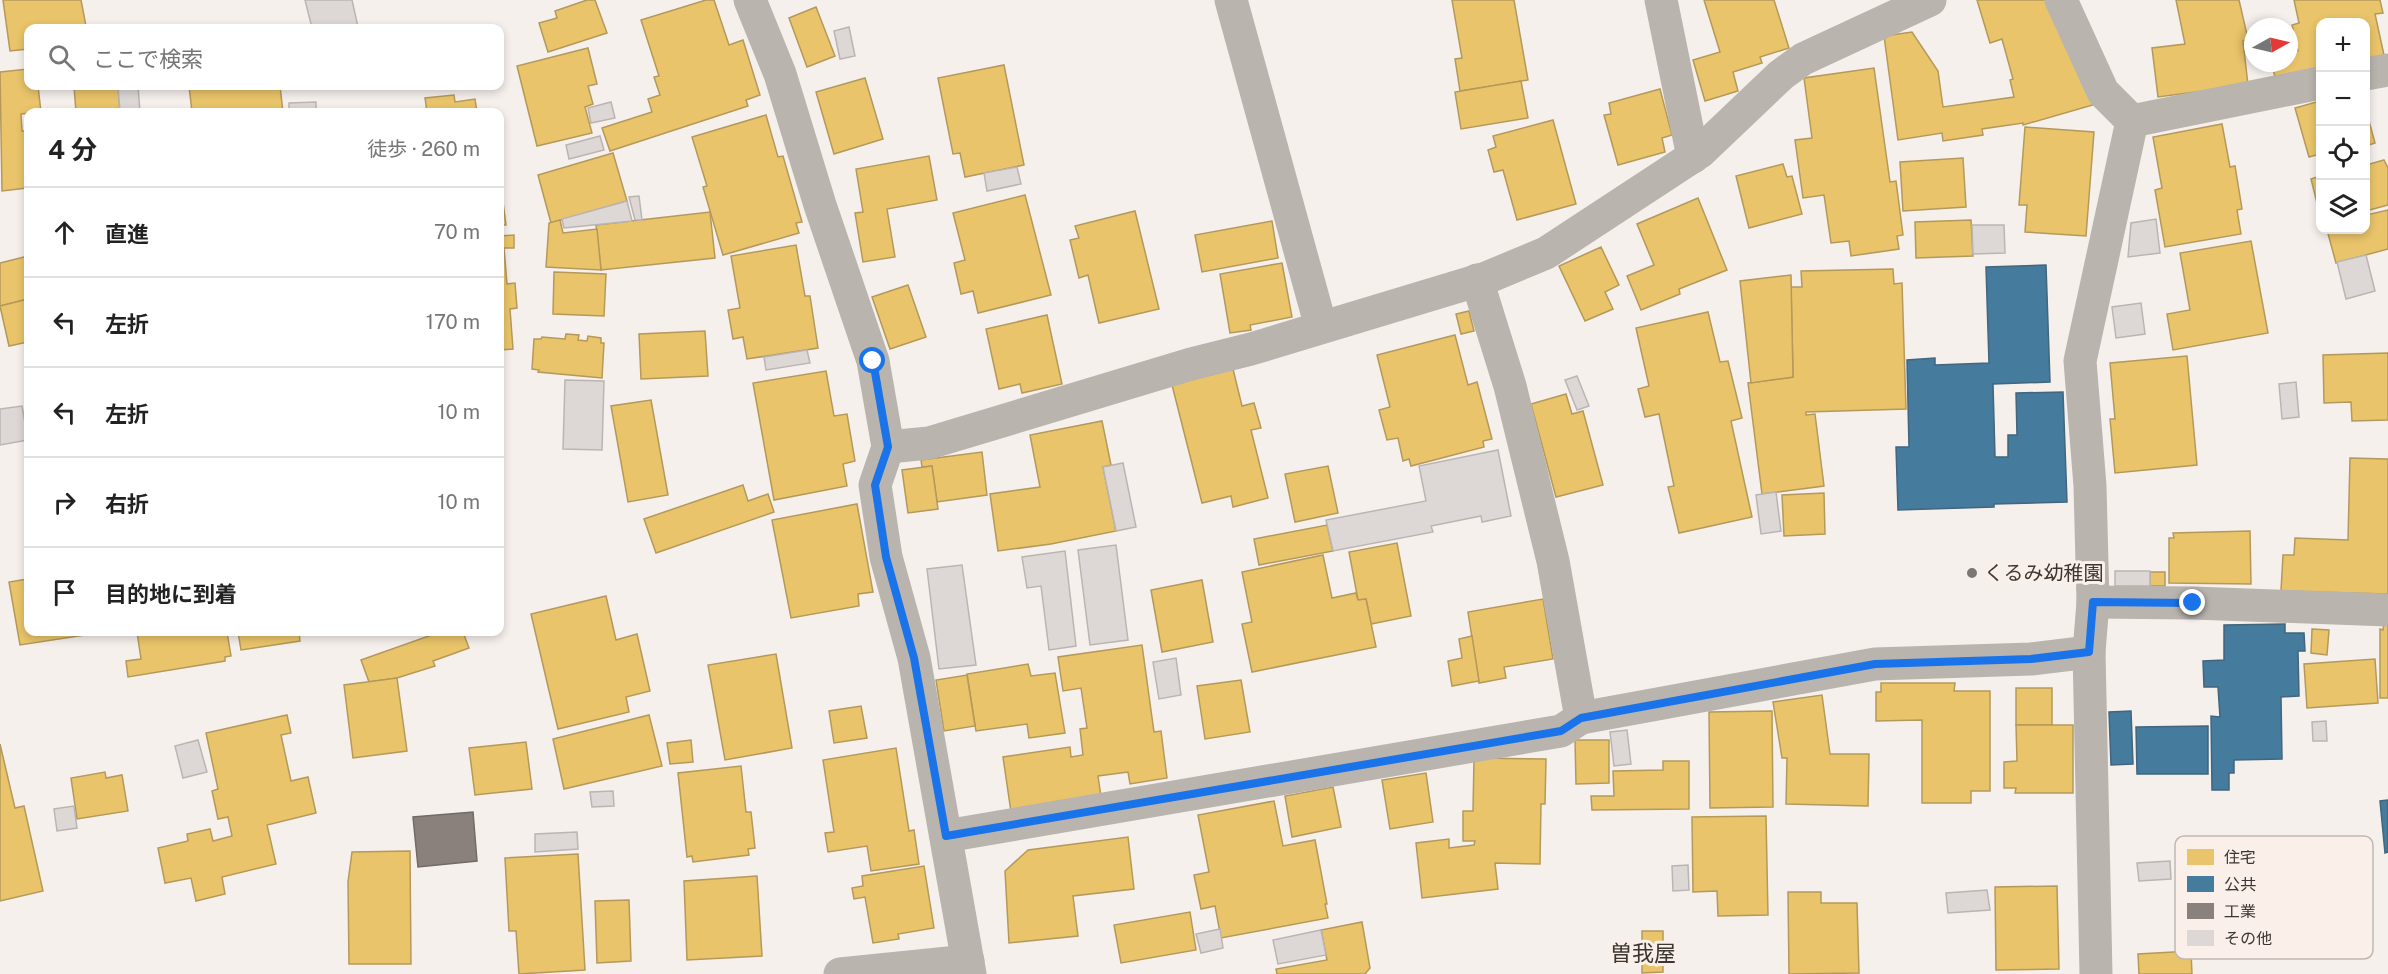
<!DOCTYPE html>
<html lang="ja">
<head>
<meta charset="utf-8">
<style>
  :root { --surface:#fff; --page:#f6f6f6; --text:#222; --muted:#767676; --line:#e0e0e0 }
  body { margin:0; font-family:"Public Sans","Noto Sans JP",sans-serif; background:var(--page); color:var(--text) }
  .controls { position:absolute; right:18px; top:18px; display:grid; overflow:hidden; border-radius:12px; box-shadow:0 3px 9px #0003 }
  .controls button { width:54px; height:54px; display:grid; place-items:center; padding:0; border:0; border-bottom:2px solid var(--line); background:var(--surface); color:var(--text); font:30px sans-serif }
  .compass { position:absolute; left:2244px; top:18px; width:54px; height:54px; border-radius:50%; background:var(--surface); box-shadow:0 3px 9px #0003; rotate:82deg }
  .stop { position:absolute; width:18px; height:18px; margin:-14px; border:4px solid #1a73e8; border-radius:50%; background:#fff }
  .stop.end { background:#1a73e8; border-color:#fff; box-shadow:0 2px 6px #0008 }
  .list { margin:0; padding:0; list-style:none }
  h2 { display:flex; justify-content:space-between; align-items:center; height:78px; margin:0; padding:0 24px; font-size:26px }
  h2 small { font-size:20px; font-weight:400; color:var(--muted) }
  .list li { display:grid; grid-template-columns:39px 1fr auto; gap:18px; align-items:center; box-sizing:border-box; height:90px; padding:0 24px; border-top:2px solid var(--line) }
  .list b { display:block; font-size:22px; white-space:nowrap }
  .list em { font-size:20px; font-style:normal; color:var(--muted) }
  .icon { flex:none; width:33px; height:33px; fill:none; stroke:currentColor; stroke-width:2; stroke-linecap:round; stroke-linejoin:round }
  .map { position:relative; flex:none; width:2388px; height:974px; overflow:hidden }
  .search { position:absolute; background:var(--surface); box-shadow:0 3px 9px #0003; left:24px; top:24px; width:480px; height:66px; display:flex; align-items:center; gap:15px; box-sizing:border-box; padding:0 21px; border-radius:12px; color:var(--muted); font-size:22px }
  .panel { position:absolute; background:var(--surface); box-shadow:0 3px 9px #0003; left:24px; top:108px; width:480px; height:528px; border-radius:12px }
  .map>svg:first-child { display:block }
  .homes { fill:#e9c46a; stroke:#b4995a; stroke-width:1.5 }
  .public { fill:#457b9d; stroke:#42667d; stroke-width:1.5 }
  .industry { fill:#8a817c; stroke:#726a66; stroke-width:1.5 }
  .building { fill:#ddd8d6; stroke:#bab5b3; stroke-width:1.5 }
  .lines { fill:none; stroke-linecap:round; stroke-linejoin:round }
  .street { stroke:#b9b4ae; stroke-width:33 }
  .route { stroke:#1a73e8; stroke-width:8 }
  .poi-dot { fill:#7c7774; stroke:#faefe9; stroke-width:2 }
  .labels { text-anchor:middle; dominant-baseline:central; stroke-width:6; stroke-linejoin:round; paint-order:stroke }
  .poi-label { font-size:20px; fill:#3a3633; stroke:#faefe9; text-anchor:start }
  .quarter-label { font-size:22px; fill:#3a3633; stroke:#faefe9 }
  .key { fill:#faefe9; stroke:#c0b8b2; stroke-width:1.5 }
  .key-label { font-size:16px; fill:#3a3633 }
</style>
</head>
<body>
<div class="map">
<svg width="2388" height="974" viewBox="0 0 2388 974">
  <rect width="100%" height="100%" fill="#f6f0ed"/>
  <g class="homes">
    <polygon points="3,0 81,0 86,26 84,28 28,28 28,49 10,51"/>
    <polygon points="587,0 595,0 607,33 548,52 539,23 557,18 555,11"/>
    <polygon points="706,0 714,0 729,45 743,40 760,95 746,100 748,106 610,151 602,128 652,112 648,99 660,95 654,77 659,76 641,20"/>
    <polygon points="1452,0 1514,0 1528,80 1460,91 1455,59 1462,58"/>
    <polygon points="1704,0 1774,0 1789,48 1760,57 1762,63 1733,72 1738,91 1705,101 1693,60 1720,52"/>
    <polygon points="1977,0 2058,0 2096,104 2023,125 2023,123 1982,129 1983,135 1943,141 1942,133 1898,140 1884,36 1912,32 1938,71 1943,107 2014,97 2010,80 2013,79 2002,39 1990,43"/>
    <polygon points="2176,0 2239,0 2248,39 2243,41 2248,85 2158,97 2152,48 2185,44"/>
    <polygon points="2294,0 2380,0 2383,13 2375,14 2384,55 2366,59 2366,22 2320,22 2320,68 2275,78 2272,63 2289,63 2289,53 2298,51 2292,25 2299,23"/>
    <polygon points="816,7 835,56 807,67 789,18"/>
    <polygon points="588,48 597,84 588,86 593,104 585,107 592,133 537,146 517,66"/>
    <polygon points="1004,65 1024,165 965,177 960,153 953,154 938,78"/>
    <polygon points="1874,68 1890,182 1896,181 1903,235 1897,236 1899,249 1851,256 1849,241 1831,243 1824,195 1803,198 1795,140 1812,138 1804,78"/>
    <polygon points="28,69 28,86 38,86 41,112 21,114 22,131 28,131 27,188 2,191 0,72"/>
    <polygon points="865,78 883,139 834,154 816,92"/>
    <polygon points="1521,81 1528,118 1461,129 1455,92"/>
    <polygon points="74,86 118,86 120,112 76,112"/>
    <polygon points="189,86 280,86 283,112 192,112"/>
    <polygon points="1660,89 1672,135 1662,138 1665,152 1618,165 1604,115 1611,114 1609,103"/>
    <polygon points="454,95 455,102 475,99 477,112 427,112 425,98"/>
    <polygon points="2320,101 2320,154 2309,157 2295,108"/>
    <polygon points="2366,110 2375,143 2366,146"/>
    <polygon points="766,115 778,157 783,156 802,222 796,223 799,233 723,255 703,187 707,186 692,137"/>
    <polygon points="1553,120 1576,204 1517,220 1503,170 1494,172 1488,150 1496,147 1493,136"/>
    <polygon points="2222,124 2230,167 2235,166 2242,209 2237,210 2241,234 2165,247 2155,190 2162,188 2153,137"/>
    <polygon points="2025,127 2094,132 2086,236 2025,232 2027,205 2019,205"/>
    <polygon points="613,153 627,201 551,223 538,175"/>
    <polygon points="929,156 937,200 887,209 895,257 863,262 855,213 863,212 856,169"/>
    <polygon points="1963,158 1966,207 1903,211 1900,162"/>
    <polygon points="2384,160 2388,168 2388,205 2366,211 2366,165"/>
    <polygon points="1783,164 1787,177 1792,176 1802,214 1749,228 1736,176"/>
    <polygon points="2320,176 2320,215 2311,179"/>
    <polygon points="500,179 506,225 500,225"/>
    <polygon points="1025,195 1051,295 978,313 973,291 961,294 954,263 965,260 953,213"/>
    <polygon points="1698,198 1727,270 1679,289 1680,294 1641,310 1627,276 1654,265 1637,224"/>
    <polygon points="2388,210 2388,249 2336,263 2327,230 2366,230 2366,215"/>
    <polygon points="1135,211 1159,309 1099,323 1088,275 1079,278 1070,240 1079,238 1075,226"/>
    <polygon points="710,212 715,258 601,270 596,225"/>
    <polygon points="560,220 563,233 597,229 601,270 546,267 549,223"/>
    <polygon points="1971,220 1973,256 1916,258 1915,222"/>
    <polygon points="1272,221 1278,258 1202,272 1195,235"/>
    <polygon points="514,235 514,248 504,248 507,284 515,283 517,308 510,309 513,349 500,350 500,236"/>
    <polygon points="2251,241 2268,333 2173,350 2167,314 2190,310 2180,253"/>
    <polygon points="796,245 805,296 810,296 818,348 747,359 743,337 733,339 728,310 740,308 731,256"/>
    <polygon points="1601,247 1619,285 1605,292 1613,309 1585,321 1559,266"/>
    <polygon points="28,256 28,299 0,306 0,263"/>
    <polygon points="1282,263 1292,317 1250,325 1251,330 1230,333 1220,274"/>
    <polygon points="1893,269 1894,284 1902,283 1906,409 1806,412 1806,415 1815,414 1824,486 1762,494 1748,383 1793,377 1791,287 1802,287 1801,271"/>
    <polygon points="554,272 606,274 604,316 553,314"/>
    <polygon points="1791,275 1793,377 1751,383 1740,281"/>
    <polygon points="908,285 926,337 890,349 872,297"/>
    <polygon points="28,299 28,342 9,346 0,306"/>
    <polygon points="1469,311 1474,331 1461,334 1456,314"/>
    <polygon points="1708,312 1720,362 1728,361 1742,418 1731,421 1752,517 1679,533 1668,487 1674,486 1659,414 1645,417 1638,389 1649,386 1636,328"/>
    <polygon points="1047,315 1062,384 1022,393 1020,384 999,389 986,329"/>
    <polygon points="705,331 708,376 641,379 639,334"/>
    <polygon points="566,334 579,335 578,340 587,341 588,336 601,338 601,343 604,343 602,378 538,372 539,370 532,369 534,339 541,339 542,337 565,339"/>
    <polygon points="1455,335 1468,385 1477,382 1492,439 1483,441 1484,447 1411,466 1409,459 1403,461 1398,438 1387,440 1379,410 1390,407 1377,355"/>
    <polygon points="2388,353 2388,420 2352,421 2351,402 2324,403 2323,355"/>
    <polygon points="2187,356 2197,465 2115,473 2110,419 2115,419 2110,363"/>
    <polygon points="1233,369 1242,406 1254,403 1261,428 1251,430 1268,498 1233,507 1231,496 1202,503 1172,385"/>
    <polygon points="826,371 834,416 847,414 855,461 843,464 847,486 774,500 753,383"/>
    <polygon points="1566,394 1572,414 1583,411 1603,485 1556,497 1531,404"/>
    <polygon points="651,400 668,495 628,502 611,406"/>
    <polygon points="28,413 28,435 25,414"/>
    <polygon points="1102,421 1111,465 1103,467 1116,531 1051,544 998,551 990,494 1040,487 1030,435"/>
    <polygon points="982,452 987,495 937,502 932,466 922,467 921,460"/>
    <polygon points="2350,458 2388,459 2388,594 2281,591 2283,555 2294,555 2295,538 2348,540"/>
    <polygon points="932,466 938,509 908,513 902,470"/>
    <polygon points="1328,466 1338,513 1295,522 1285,474"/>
    <polygon points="743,485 748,501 768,494 774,512 656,553 644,519"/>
    <polygon points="1824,493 1825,534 1784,536 1782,495"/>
    <polygon points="857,504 873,592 858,594 859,606 791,618 772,520"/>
    <polygon points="1327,525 1333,551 1259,565 1254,539"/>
    <polygon points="2250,531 2251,584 2169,583 2169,538 2174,538 2173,533"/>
    <polygon points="1397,543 1411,616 1371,624 1366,599 1358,600 1349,552"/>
    <polygon points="1323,555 1332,598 1356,593 1358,600 1366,599 1376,647 1252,672 1242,624 1252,622 1242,572"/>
    <rect x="2150" y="572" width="15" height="14"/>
    <polygon points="28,579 28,632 91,632 92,634 20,645 9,582"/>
    <polygon points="1202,580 1213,642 1162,652 1151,590"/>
    <polygon points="606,596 616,640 637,634 650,691 626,697 629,712 558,729 531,614"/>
    <polygon points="1543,599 1553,659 1504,667 1506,678 1479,683 1468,612"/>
    <polygon points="2384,622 2388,622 2388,698 2380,698 2380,629 2383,630"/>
    <polygon points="2312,629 2329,630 2327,655 2311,653"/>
    <polygon points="137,632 227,632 231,656 225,657 225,661 128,677 126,661 141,659"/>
    <polygon points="238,632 299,632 300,641 241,650"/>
    <polygon points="440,632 463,632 469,648 433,661 435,666 397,678 369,682 361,660"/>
    <polygon points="1472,636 1479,681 1452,686 1448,661 1462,658 1459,639"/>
    <polygon points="1142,645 1154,732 1161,731 1167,778 1130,784 1128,772 1098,776 1101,797 1011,812 1003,757 1070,747 1071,757 1083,755 1080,729 1087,728 1081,688 1063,691 1058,657"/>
    <polygon points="776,654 792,748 725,760 708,665"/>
    <polygon points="2375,659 2378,703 2307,708 2304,664"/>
    <polygon points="1028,664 1031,676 1055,673 1065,733 1029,738 1027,724 976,731 967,674"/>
    <polygon points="967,675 975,726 944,731 936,680"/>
    <polygon points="397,678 407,751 353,758 344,685"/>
    <polygon points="1241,680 1250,732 1205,739 1197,686"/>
    <polygon points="1881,683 1955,683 1954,691 1990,691 1990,791 1971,791 1971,803 1922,803 1922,720 1876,721 1876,692 1881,692"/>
    <rect x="2016" y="688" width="36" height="37"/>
    <polygon points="1822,695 1830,754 1869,754 1868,806 1786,804 1787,758 1782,758 1773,702"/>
    <polygon points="861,706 867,738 834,743 829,711"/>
    <polygon points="1772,711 1773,807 1710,808 1709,712"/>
    <polygon points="287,715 291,733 281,735 291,781 308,777 316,813 267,825 276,864 222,877 225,894 196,901 191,878 165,883 158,848 188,841 187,834 210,829 213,841 232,836 228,817 218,819 212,791 218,789 206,733"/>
    <polygon points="649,715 662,766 564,789 553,739"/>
    <polygon points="2016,725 2073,725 2073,793 2015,793 2016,788 2004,788 2004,762 2017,761"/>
    <polygon points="691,740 693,762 670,764 667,743"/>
    <polygon points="1575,740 1609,740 1609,783 1576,784"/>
    <polygon points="526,742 532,789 475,795 469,748"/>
    <polygon points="0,744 15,808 24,806 43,891 0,901"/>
    <polygon points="896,748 909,831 914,830 919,864 871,871 867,846 828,852 825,833 834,832 823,760"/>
    <polygon points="1474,758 1546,759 1545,804 1541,804 1540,864 1495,863 1498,889 1422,898 1416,843 1449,839 1449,848 1474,845 1475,841 1463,841 1463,811 1473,811"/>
    <polygon points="1663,761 1689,761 1689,809 1592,810 1591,796 1614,796 1613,771 1663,770"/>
    <polygon points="741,766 746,812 751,812 755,848 748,849 749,855 693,862 692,856 687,857 678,773"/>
    <polygon points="105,772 106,778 122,775 128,811 77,819 71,778"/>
    <polygon points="1426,773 1433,822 1390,829 1382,780"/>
    <polygon points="1333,787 1341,827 1292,837 1285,796"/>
    <polygon points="1274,801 1283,846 1315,840 1327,904 1325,904 1328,918 1221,938 1215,906 1201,909 1194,875 1209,872 1198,815"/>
    <polygon points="1766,816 1768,915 1718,916 1717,891 1693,892 1692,817"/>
    <polygon points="1128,837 1134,889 1073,896 1078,936 1009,943 1005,871 1028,850"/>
    <polygon points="410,851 411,964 349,964 348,882 352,852"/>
    <polygon points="578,854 585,970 519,974 516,931 509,931 505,858"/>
    <polygon points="924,866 934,928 898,934 899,939 873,943 865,897 854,899 852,888 863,886 862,876"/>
    <polygon points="757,876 762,956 687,960 684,881"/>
    <polygon points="2057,886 2059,969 1996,970 1995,887"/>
    <polygon points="1788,892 1821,892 1821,903 1857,903 1859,973 1789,974"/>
    <polygon points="629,900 631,961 597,963 595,901"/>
    <polygon points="1190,912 1196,950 1121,963 1114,925"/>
    <polygon points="1362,922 1370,968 1365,974 1277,974 1276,969 1327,960 1321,930"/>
    <polygon points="1642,931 1663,931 1663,972 1642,973"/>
    <polygon points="2191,951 2192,974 2139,974 2138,954"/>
  </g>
  <g class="public">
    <polygon points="2046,265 2050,382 1993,384 1995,457 2008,457 2008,435 2017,435 2016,393 2063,392 2067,502 1994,504 1994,507 1898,510 1896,447 1909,447 1907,360 1935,358 1935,365 1989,363 1986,267"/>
    <polygon points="2285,624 2285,633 2304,633 2305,651 2298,651 2299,696 2281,697 2282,759 2234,760 2234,773 2229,773 2229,790 2212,790 2211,716 2220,717 2218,687 2204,687 2203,661 2224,660 2224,625"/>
    <polygon points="2131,711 2133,764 2111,765 2109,712"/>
    <polygon points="2208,726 2208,774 2137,774 2136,727"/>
    <polygon points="2388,800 2388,852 2385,853 2380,801"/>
  </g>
  <polygon class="industry" points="473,812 477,861 418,867 413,817"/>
  <g class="building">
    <polygon points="305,0 352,0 358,27 312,28"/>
    <polygon points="849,27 855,56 840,59 834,31"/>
    <polygon points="118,86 138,86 140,112 120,112"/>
    <polygon points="316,102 316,112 289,112 289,103"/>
    <polygon points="611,102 615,118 591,123 588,108"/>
    <polygon points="600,136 604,150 569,159 566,145"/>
    <polygon points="1017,167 1021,184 987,191 984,173"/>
    <polygon points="639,196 642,220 635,220 629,197"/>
    <polygon points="627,201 632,221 564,228 562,219"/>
    <polygon points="2156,219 2160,253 2128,257 2131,223"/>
    <polygon points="1972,225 2004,225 2005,253 1973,254"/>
    <polygon points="2366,255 2375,291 2346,299 2337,262"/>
    <polygon points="2141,303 2145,334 2116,338 2112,307"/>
    <polygon points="807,350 810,363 766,370 764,357"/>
    <polygon points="1577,376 1589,406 1577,410 1565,380"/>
    <polygon points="565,380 604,381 602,450 563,449"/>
    <polygon points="2296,382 2299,417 2282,419 2279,384"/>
    <polygon points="22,406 28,440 0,445 0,409"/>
    <polygon points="1498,450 1511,516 1482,522 1481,516 1431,526 1433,532 1333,551 1326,520 1426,501 1419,466"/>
    <polygon points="1123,463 1136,527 1116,531 1103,467"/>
    <polygon points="1776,492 1781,531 1761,534 1756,495"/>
    <polygon points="1116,545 1128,640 1090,645 1078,550"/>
    <polygon points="1065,551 1076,646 1049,650 1041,586 1027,588 1022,557"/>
    <polygon points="962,565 976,665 939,669 927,569"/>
    <rect x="2115" y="571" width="35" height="15"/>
    <polygon points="1176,658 1181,695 1159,699 1153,662"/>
    <polygon points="2326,721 2327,741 2313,741 2312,722"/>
    <polygon points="1627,730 1631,764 1614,766 1610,732"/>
    <polygon points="198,740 207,772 183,778 175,746"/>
    <polygon points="613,791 614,806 592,807 590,792"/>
    <polygon points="74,806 77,828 57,831 54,809"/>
    <polygon points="577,832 578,849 535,852 535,834"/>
    <polygon points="2170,861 2171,879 2139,881 2137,863"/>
    <polygon points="1688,865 1689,890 1673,891 1672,866"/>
    <polygon points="1987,890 1990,910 1948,913 1946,893"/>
    <polygon points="1220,929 1223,948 1201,953 1196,934"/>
    <polygon points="1321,930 1326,955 1278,964 1273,940"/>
  </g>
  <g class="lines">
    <g class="street">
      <polyline points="750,0 780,74 820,205 873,361 888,447 875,485 886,557 914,658 970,974"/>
      <polyline points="1231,0 1321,327"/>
      <polyline points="1661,0 1693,157"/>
      <polyline points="2061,0 2103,92 2132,121"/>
      <polyline points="2366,74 2388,70"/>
      <polyline points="2132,121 2320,83"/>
      <polyline points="1477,280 1510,386 1553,561 1581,718"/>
      <polyline points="888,447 929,443 1191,364 1251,349 1486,278 1546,253 1700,152 1781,75 1803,59 1930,0"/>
      <polyline points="2093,602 2193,603 2388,610"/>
      <polyline points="946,836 1561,731 1581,718 1875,664 2031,659 2089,652"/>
      <polyline points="840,974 968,961"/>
      <polyline points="2096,974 2089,652 2093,602 2090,486 2080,361 2132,121"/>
    </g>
  </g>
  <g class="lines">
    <polyline class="route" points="873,361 888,447 875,485 886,557 914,658 946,836 1561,731 1581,718 1875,664 2031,659 2089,652 2093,602 2193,603"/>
  </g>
  <circle class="poi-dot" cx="1972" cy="573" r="6"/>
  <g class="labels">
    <g class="poi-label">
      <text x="1984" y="573">くるみ幼稚園</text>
    </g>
    <g class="quarter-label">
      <text x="1643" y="953">曽我屋</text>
    </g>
  </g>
  <rect x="2175" y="836" width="198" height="123" rx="9" class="key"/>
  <rect x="2187" y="849" width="27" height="16" fill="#e9c46a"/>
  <rect x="2187" y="876" width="27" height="16" fill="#457b9d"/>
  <rect x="2187" y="903" width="27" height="16" fill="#8a817c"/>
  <rect x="2187" y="930" width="27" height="16" fill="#ddd8d6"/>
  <g class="key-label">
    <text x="2224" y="863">住宅</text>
    <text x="2224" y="890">公共</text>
    <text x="2224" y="917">工業</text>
    <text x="2224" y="944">その他</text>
  </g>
</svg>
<div class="controls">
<button>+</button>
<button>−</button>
<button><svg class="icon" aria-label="locate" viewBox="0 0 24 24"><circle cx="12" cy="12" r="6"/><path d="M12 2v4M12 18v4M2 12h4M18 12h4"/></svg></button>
<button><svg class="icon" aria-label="layers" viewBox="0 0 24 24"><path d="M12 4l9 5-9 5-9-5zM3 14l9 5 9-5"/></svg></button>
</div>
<svg class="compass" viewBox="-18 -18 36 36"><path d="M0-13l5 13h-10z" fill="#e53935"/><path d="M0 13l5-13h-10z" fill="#767676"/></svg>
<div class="stop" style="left:873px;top:361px"></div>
<div class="stop end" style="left:2193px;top:603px"></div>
<div class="search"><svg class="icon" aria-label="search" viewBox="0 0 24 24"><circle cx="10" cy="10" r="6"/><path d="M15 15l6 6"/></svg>ここで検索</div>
<section class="panel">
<h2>4 分<small>徒歩 · 260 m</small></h2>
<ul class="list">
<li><svg class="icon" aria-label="ahead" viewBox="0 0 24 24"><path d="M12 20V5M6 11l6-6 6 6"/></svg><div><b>直進</b></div><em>70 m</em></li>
<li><svg class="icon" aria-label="left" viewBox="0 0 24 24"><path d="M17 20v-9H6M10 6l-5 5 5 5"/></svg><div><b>左折</b></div><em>170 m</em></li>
<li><svg class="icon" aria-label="left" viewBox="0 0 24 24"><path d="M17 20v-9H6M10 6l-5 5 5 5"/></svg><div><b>左折</b></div><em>10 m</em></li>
<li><svg class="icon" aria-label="right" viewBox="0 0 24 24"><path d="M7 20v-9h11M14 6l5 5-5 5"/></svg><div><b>右折</b></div><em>10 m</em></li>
<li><svg class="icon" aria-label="arrive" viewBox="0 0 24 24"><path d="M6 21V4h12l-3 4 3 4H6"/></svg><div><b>目的地に到着</b></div></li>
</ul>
</section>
</div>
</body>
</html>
